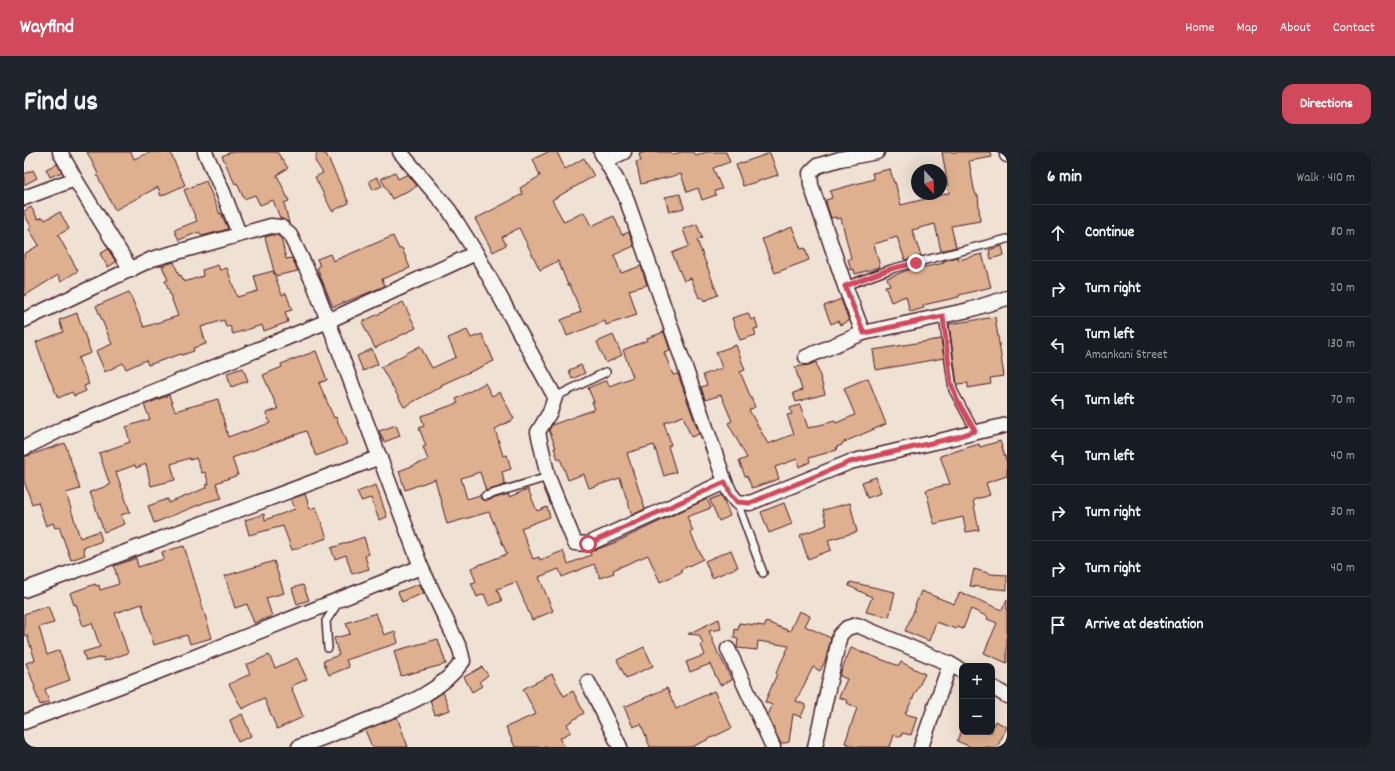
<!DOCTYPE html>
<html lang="en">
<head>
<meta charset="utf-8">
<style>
  :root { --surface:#171b24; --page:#20242c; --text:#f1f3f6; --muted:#9ea1a6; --line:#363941; --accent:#d1495b }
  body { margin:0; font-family:Dekko,sans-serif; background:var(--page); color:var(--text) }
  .controls { position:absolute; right:12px; bottom:12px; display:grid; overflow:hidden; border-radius:8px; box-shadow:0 4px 16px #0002 }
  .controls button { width:36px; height:36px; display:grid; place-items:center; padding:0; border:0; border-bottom:1px solid var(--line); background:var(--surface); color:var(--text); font:20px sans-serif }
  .compass { position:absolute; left:887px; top:12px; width:36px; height:36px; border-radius:50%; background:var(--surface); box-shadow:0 4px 16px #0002; rotate:158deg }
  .stop { position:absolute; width:12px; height:12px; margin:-9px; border:3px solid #d1495b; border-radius:50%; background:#fff }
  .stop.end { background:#d1495b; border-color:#fff; box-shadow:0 1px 4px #0008 }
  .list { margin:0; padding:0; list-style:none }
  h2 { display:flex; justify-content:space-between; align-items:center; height:52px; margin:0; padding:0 16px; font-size:17px }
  h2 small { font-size:13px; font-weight:400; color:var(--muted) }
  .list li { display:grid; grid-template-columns:26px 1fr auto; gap:12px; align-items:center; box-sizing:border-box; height:56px; padding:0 16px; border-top:1px solid var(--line) }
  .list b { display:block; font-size:15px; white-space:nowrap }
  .list p { margin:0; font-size:13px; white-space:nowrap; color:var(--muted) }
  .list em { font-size:13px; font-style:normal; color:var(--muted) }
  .icon { flex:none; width:22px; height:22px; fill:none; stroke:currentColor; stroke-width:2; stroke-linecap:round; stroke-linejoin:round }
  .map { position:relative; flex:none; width:983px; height:595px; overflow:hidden; border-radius:12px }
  header { display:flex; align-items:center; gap:24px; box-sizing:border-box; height:56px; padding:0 20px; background:var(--accent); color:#fff }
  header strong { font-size:19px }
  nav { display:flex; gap:22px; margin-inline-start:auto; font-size:14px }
  .intro { display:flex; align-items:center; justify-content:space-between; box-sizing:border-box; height:96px; padding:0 24px }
  h1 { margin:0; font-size:28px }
  .button { padding:10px 18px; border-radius:12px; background:var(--accent); color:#fff; font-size:14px; font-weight:700 }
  main { display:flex; gap:24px; padding:0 24px }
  aside { flex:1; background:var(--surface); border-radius:12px; box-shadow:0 4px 16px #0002 }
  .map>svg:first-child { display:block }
  .building { fill:#deb08f; stroke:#4a1f2b }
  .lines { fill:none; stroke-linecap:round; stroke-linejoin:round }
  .lane-casing { stroke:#4a1f2b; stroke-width:10 }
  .street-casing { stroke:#4a1f2b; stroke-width:17 }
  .lane { stroke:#f6f6f2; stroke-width:7 }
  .street { stroke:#f6f6f2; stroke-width:14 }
  .route { stroke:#d1495b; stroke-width:5 }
</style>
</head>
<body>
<header>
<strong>Wayfind</strong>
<nav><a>Home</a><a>Map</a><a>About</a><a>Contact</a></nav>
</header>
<div class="intro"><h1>Find us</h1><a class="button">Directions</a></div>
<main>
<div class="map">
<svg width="983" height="595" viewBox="0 0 983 595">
  <rect width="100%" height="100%" fill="#efe1d4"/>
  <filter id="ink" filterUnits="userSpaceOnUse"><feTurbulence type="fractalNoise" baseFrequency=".025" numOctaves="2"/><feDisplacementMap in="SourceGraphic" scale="8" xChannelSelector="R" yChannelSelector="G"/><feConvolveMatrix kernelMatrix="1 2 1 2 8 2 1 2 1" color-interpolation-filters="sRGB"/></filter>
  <g filter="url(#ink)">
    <g class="building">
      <polygon points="63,0 107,0 110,7 127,0 146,0 161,33 137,44 134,35 91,58 73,23 74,22"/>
      <polygon points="207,0 253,0 264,16 253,23 265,49 260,51 265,71 256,66 249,48 236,53 231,43 220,47 213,31 211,32 198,4"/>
      <polygon points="293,0 302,2 325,51 308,59 291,25 299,21 291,9"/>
      <polygon points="524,0 533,0 541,17 560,6 570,24 528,48 540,70 560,60 567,74 590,64 598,83 605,80 610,94 590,103 597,121 617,114 623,133 605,138 613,163 582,173 581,169 543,184 537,168 557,160 546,133 544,133 534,109 516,118 495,76 478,85 482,93 469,100 451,67 499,42 496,36 516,24 509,7"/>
      <polygon points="622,0 647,0 647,3 657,0 670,0 672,4 682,0 702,0 706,10 689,16 698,37 691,39 692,43 678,48 674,36 663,40 657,22 617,32 612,10 617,9 615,2"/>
      <polygon points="918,0 967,0 968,5 945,9 950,37 952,43 954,43 956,69 927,74 932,95 917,99 911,72 888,78 897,104 881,108 873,85 850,92 856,115 831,122 830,117 827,118 824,107 827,106 817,66 812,67 812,65 807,66 803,54 802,48 808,46 806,39 850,27 848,21 866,17 870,31 871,30 877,53 925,41"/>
      <polygon points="746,1 754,23 719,34 712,13"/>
      <polygon points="33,12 38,20 26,25 22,17"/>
      <polygon points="9,18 13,26 0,33 0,22"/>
      <polygon points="371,20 374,27 384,22 393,34 368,47 357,27"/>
      <polygon points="353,25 358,34 349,38 345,29"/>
      <polygon points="182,29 196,62 197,61 204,77 178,84 175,80 155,88 150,78 173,69 160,38"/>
      <polygon points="656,42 660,56 645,60 641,45"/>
      <polygon points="7,55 14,67 19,65 21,68 36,60 45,77 34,83 54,119 37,129 34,123 0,144 0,102 15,93 5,77 8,76 0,62 0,59"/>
      <polygon points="673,72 678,86 673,88 694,143 680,149 678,145 675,146 667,126 660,129 648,101 665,94 659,77"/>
      <polygon points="768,75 777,97 781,96 785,108 751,121 738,87"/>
      <polygon points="248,83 253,83 257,86 262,107 268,106 274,119 251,124 258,143 262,141 268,158 261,160 264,170 240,179 238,173 209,182 206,174 202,175 200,168 177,175 182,192 169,196 170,199 158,203 157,202 124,213 122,208 102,217 99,211 81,220 72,199 88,192 72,154 105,140 120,175 154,164 141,129 144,128 138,114 150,110 155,124 157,123 160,130 179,124 178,118 194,113 196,118 203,116 213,145 234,139 230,124 249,119 251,123 241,85"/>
      <polygon points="369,84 375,97 378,96 386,116 358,127 361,134 309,155 293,116 296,114 293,107 306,102 309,109"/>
      <polygon points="978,94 980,103 967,107 965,98"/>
      <polygon points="84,97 92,110 84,115 76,102"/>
      <polygon points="958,102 967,135 935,143 935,145 899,153 900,156 886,160 882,144 867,150 861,134 866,133 863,126 884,118 900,114 901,115 920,111 919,109 934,105 935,108"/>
      <polygon points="817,147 825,169 816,173 814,169 807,172 800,154"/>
      <polygon points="379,150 392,176 351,196 338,170"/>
      <polygon points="53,161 67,201 54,206 65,232 60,234 62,239 50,244 48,240 34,246 21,216 12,190 39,180 35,168"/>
      <polygon points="724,161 727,168 731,166 734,176 730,177 732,183 716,188 708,166"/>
      <polygon points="971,165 980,224 966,226 967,232 944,236 944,231 933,232 925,172"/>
      <polygon points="443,178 447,186 458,182 470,209 417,233 418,234 380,255 357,215 396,194 408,216 432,205 424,186"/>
      <polygon points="640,180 646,198 640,200 649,223 654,222 675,282 667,285 659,264 640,271 647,293 644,294 652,320 640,324 630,293 603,301 621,357 608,363 596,326 565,336 560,322 544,328 536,306 534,307 530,296 532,296 525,278 528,273 571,257 568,250 570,250 564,236 583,228 585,234 609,225 599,198 624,188 623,186"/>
      <polygon points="589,183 598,203 582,211 573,190"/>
      <polygon points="917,187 920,206 852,218 849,198"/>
      <polygon points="712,193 721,218 716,220 731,255 725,258 744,292 770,282 763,263 768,262 766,256 776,253 784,276 811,269 812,271 831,263 820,236 844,226 862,272 818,291 818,293 812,295 813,298 785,306 786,310 775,315 773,307 751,315 755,327 728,336 723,324 721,324 715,309 723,306 704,271 708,269 697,243 681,248 677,235 683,233 679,223 698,216 692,200"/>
      <polygon points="348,197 354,212 339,219 333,204"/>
      <polygon points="292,199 303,228 295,231 310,266 312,265 323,292 292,304 282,279 208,306 214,323 192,331 198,346 182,350 130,371 124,354 144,347 145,351 177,338 183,335 182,333 185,332 181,320 178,321 172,306 166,308 166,306 147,312 151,328 127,334 122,312 112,316 111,313 92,320 106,360 97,363 101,372 80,380 66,340 86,333 75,301 106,290 102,275 126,267 120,253 145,243 151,259 194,247 204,285 220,279 220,280 246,271 242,261 254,257 239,223 258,215 257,212"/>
      <polygon points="792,210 801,242 772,250 769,241 778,238 771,215 785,213"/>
      <polygon points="557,213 561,221 548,227 545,218"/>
      <polygon points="219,216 224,229 207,235 203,221"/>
      <polygon points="461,231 468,244 476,240 490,267 471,277 479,304 483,303 487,317 478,320 481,333 462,339 456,320 437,326 443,347 456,343 457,347 462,349 484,342 485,345 504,337 513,359 523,355 526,365 497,376 509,407 515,405 516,408 539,399 544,412 567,403 566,400 590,391 683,347 687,356 663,365 669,379 666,380 679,407 656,418 658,420 636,430 624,403 589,418 590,421 576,426 570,412 538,425 535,417 515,425 529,459 508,468 492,430 473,437 478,449 465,454 460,442 453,445 447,431 452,430 447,416 483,402 465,360 423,372 411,327 381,338 375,319 404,308 399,295 402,294 395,276 400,274 397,264 434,251 432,247"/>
      <polygon points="372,273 376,284 360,290 355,279"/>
      <polygon points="976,289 983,311 983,324 962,331 966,343 949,348 955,378 942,380 939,365 910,372 902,338 926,332 916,304 955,292 956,295"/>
      <polygon points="41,291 56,337 42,341 56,386 75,379 78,389 59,396 61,403 47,408 35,375 31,376 29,371 22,374 14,350 8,352 0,329 0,305"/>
      <polygon points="852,325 857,341 843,346 838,330"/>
      <polygon points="352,333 363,365 355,368 347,346 337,349 333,340"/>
      <polygon points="281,342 286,357 292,355 303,386 268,398 259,374 225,383 221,368 240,362 241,368 271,357 267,347"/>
      <polygon points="698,343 706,364 695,369 686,348"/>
      <polygon points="760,351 768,372 745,381 737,360"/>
      <polygon points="826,351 833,380 804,388 807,398 784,407 776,383 803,373 799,358"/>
      <polygon points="340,385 345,402 341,404 345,417 328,422 322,403 311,407 307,396"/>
      <polygon points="160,394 188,486 166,492 163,483 130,493 118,452 91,461 104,501 80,509 79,505 62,509 59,500 76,495 68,471 59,474 52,452 50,453 46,441 71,432 72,434 75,433 76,438 95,432 90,414 112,406 114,415 140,407 138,400"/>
      <polygon points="707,398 714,415 688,426 681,409"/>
      <polygon points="250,409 260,441 242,446 248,464 230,471 223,452 211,456 201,424"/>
      <polygon points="950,417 967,422 983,423 983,438 946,434"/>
      <polygon points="826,430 871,440 865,465 842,460 848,445 825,434"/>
      <polygon points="395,432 400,441 378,450 374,440"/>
      <polygon points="279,433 285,448 273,452 268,436"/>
      <polygon points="897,439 930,452 936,440 978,458 983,447 983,511 960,501 973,471 963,467 964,465 947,457 939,477 933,475 932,477 912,470 905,489 881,479 892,454 891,454"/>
      <polygon points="24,454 30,471 15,475 23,503 35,498 46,528 21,537 25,550 16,553 10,536 11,535 2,511 11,508 3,483 0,484 0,462"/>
      <polygon points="775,459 786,464 781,474 807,486 802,507 796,519 789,515 772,549 782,553 777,565 769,562 765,590 757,592 744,564 748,553 741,550 753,522 752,521 765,494 734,489 733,498 713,496 714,487 710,486 711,477 714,478 715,471 741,474 742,470 766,479"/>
      <polygon points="352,461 360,483 371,479 374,491 322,508 325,515 305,523 299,509 315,503 310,486 326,482 322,471"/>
      <polygon points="695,467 697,477 685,479 695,504 696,504 708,528 696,533 686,512 666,520 662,510 681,503 677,493 679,492 675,483 664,482"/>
      <polygon points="414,487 422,512 377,524 370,499"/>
      <polygon points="620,495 629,514 602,526 593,508"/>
      <polygon points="827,496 875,514 877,510 901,522 881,562 893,565 887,583 878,581 877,585 870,583 866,595 832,595 821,591 833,556 823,551 824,549 815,545 823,527 816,524 816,522"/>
      <polygon points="245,503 251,516 273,506 283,527 268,534 269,537 268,537 279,565 253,577 240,546 218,557 205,532 226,522 222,513"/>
      <polygon points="458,515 464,523 455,530 458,534 448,540 440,525"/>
      <polygon points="528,522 540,544 549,539 560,561 543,572 547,580 536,586 541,595 491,595 482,575 512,562 499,537"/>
      <polygon points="643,536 652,557 690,539 708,576 668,595 626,595 617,572 609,575 600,555"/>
      <polygon points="419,540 426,558 411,563 406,549"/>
      <polygon points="218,562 227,584 214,590 206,568"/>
      <polygon points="373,565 384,595 348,595 341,578"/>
      <polygon points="971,569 983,575 973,595 947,595 933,589 937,580 968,580 968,576"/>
    </g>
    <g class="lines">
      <defs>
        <g id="lane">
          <polyline points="821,134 867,117 983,87"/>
          <polyline points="919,164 929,238 951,279"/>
          <polyline points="531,245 582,220"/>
          <polyline points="461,344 524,325"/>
          <polyline points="713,350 739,421"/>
          <polyline points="304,496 302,469 314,451"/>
        </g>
        <g id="street">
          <polyline points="36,0 51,27 107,118"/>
          <polyline points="181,0 199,40 215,82"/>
          <polyline points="376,0 425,58 452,101 531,245 526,260 514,280 524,325 551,391 564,392 701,330"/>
          <polyline points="577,0 601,43 701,330 706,341 713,350 726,351 826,310 983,273"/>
          <polyline points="983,0 983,3"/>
          <polyline points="582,8 600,0"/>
          <polyline points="0,46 51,27"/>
          <path d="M0 168 128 107 247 74 257 75 266 83 290 132 397 415 436 497 439 509C416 541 379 554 344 568 321 577 298 586 275 595"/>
          <polyline points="839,181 821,134 787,33 786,21 793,14 816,7 853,0"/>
          <polyline points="782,205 839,181 945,158 983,146"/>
          <polyline points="0,296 40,276 304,169 452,101"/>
          <polyline points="0,438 356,305"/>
          <polyline points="704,497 749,595"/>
          <polyline points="564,530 596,595"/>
          <polyline points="968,535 983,544"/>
          <polyline points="0,570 128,522 397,415"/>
          <polyline points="791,595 816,483 823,476 833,473 926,512 938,519"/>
          <polyline points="897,595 926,512"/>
        </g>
      </defs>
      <use href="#lane" class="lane-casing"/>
      <use href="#street" class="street-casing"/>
      <use href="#lane" class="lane"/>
      <use href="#street" class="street"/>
    </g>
  </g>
  <g class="lines" filter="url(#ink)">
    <polyline class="route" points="564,392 701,330 706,341 713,350 726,351 826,310 933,285 951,279 933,248 927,231 919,164 840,181 821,134 866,117 892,111"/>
  </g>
</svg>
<div class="controls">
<button>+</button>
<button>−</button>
</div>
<svg class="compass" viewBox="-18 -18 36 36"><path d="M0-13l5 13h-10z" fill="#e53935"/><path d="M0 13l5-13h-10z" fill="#9ea1a6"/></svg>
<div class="stop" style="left:564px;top:392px"></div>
<div class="stop end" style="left:892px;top:111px"></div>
</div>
<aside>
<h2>6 min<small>Walk · 410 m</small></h2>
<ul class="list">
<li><svg class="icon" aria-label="ahead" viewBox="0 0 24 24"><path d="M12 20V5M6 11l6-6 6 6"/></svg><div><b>Continue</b></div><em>80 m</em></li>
<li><svg class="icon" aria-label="right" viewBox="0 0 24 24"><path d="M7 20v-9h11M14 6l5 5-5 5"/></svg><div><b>Turn right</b></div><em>20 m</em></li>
<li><svg class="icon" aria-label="left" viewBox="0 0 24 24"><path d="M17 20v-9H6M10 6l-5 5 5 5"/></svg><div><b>Turn left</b><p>Amankani Street</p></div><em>130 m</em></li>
<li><svg class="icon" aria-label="left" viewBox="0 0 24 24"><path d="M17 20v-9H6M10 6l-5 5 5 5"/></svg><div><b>Turn left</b></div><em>70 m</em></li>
<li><svg class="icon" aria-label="left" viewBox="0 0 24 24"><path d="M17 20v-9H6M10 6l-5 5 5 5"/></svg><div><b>Turn left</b></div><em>40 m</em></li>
<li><svg class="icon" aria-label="right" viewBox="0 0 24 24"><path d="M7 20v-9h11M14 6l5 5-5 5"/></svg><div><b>Turn right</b></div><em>30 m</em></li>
<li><svg class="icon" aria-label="right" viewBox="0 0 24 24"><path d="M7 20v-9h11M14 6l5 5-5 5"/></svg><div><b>Turn right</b></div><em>40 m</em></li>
<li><svg class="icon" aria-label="arrive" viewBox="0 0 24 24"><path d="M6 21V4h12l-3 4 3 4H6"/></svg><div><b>Arrive at destination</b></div></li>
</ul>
</aside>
</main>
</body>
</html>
